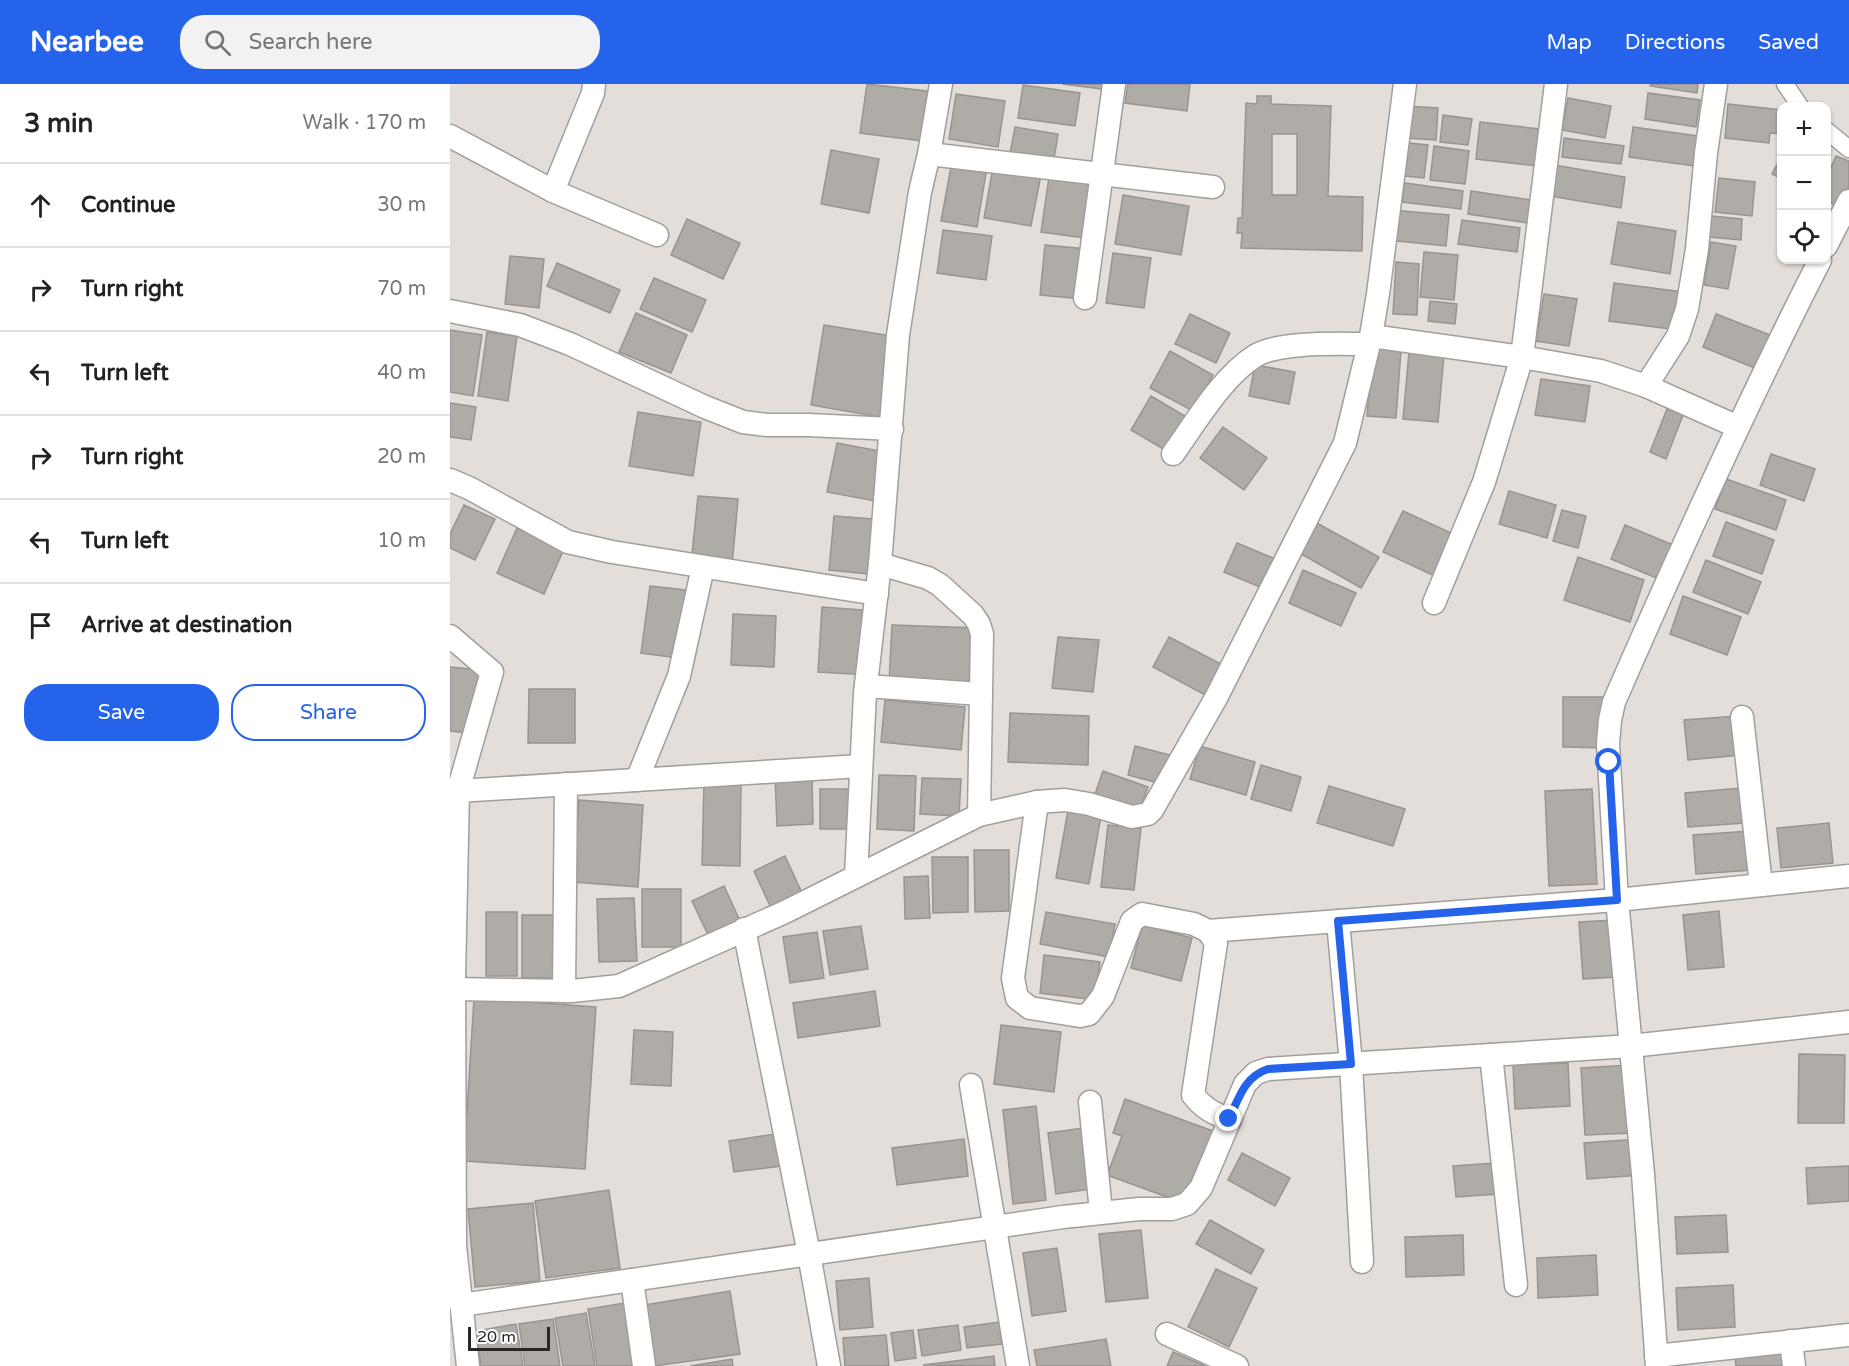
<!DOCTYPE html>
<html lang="en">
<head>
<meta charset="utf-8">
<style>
  :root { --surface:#fff; --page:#f2f2f2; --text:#222; --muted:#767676; --line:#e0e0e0; --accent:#2563eb }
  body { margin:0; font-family:"Varela Round",sans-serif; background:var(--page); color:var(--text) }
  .controls { position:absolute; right:18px; top:18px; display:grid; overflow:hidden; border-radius:12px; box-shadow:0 2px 4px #0004 }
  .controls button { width:54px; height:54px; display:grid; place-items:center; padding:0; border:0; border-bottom:2px solid var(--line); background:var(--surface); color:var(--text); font:30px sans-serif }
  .scale { position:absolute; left:18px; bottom:15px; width:82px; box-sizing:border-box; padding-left:6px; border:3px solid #292726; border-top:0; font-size:16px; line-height:21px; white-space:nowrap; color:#292726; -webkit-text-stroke:4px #fff; paint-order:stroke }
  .stop { position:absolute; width:18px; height:18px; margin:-14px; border:4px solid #2563eb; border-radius:50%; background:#fff }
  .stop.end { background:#2563eb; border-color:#fff; box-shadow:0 2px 6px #0008 }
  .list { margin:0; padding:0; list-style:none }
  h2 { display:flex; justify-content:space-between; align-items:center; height:78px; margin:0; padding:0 24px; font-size:26px }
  h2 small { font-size:20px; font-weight:400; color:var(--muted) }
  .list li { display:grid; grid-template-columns:39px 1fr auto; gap:18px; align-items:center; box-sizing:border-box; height:84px; padding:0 24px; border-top:2px solid var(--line) }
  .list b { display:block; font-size:22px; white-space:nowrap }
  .list em { font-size:20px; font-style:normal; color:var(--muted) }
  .actions { display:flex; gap:12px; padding:18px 24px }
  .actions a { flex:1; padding:14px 0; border:2px solid var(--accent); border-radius:24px; text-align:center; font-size:21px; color:var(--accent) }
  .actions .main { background:var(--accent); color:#fff }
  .icon { flex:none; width:33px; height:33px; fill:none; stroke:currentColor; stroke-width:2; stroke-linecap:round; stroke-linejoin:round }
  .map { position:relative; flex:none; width:1399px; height:1282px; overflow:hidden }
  header { display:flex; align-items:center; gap:36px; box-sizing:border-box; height:84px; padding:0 30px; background:var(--accent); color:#fff }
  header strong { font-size:28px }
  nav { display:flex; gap:33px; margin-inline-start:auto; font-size:21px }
  .search { width:420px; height:54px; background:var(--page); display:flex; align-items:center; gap:15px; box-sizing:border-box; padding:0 21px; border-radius:24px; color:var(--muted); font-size:22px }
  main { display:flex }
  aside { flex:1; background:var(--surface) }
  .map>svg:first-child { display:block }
  .building { fill:#afaba7; stroke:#999491; stroke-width:1.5; fill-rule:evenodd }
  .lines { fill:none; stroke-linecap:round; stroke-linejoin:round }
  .pedestrian-casing { stroke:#a29e9a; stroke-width:19 }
  .minor-casing { stroke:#a29e9a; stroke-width:25 }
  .pedestrian { stroke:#fff; stroke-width:16 }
  .minor { stroke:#fff; stroke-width:22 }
  .route { stroke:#2563eb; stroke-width:8 }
</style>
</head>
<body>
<header>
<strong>Nearbee</strong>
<div class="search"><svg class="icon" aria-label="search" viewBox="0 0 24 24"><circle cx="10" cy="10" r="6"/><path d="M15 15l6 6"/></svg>Search here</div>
<nav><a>Map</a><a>Directions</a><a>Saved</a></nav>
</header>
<main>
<aside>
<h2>3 min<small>Walk · 170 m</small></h2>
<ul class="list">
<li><svg class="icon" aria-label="ahead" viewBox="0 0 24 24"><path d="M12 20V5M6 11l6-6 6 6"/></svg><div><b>Continue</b></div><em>30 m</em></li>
<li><svg class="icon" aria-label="right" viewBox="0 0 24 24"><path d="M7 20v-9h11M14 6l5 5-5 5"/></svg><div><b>Turn right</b></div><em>70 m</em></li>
<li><svg class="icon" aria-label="left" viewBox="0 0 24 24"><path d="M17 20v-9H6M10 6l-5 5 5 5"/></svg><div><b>Turn left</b></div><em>40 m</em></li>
<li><svg class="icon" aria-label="right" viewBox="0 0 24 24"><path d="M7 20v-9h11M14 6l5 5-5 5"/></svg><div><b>Turn right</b></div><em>20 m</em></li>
<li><svg class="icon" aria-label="left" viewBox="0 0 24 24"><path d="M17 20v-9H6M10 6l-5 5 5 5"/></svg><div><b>Turn left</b></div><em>10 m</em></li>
<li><svg class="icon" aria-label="arrive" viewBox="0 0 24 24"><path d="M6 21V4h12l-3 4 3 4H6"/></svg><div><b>Arrive at destination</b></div></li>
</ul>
<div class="actions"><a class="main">Save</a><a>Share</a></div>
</aside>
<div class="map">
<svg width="1399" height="1282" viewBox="0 0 1399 1282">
  <rect width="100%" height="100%" fill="#e3deda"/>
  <g class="building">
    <polygon points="417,0 494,9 487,59 410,49"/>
    <polygon points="612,0 668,0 667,7"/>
    <polygon points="678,0 740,0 737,27 675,19"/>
    <polygon points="1201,0 1248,0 1247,9 1200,2"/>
    <polygon points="573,1 630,9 625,42 568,34"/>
    <polygon points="1198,9 1250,16 1246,43 1195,35"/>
    <polygon points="506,10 555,17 548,63 499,55"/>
    <path d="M807 12H821V20L881 22 878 112 913 113 912 167 791 164 792 149H787L788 134H792L796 19 807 20ZM822 50H847V111H822Z"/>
    <polygon points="1118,14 1161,22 1155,54 1112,46"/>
    <polygon points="1278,20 1332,26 1332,50 1320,49 1319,59 1275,54"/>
    <polygon points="956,22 988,24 986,56 954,54"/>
    <polygon points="993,31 1022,35 1018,61 990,58"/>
    <polygon points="1030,38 1090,45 1086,82 1026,75"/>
    <polygon points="565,43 608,50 604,75 560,69"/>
    <polygon points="1183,43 1248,52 1244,82 1179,73"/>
    <polygon points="1114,54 1174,62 1171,80 1112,73"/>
    <polygon points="949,58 978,61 974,94 946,91"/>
    <polygon points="984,62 1019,67 1015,100 980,96"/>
    <polygon points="381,66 429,75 419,129 371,120"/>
    <polygon points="1332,71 1332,95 1322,90"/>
    <polygon points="1386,72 1399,77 1399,111 1394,124 1376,117 1376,95"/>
    <polygon points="1104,81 1175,93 1171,124 1099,112"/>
    <polygon points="501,83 536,89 527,143 491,137"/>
    <polygon points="543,83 591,91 581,142 534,134"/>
    <polygon points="599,93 649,99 642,155 591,148"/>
    <polygon points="1269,94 1305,98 1302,132 1265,128"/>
    <polygon points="955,99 1013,107 1011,125 952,118"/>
    <polygon points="1021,107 1081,116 1077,139 1018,130"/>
    <polygon points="673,111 739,122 731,171 665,160"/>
    <polygon points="941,126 999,131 996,162 938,156"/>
    <polygon points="1261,132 1292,135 1291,156 1259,153"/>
    <polygon points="237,135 290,159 273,195 221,171"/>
    <polygon points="1012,136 1070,144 1067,168 1008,160"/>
    <polygon points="1168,138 1226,147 1220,190 1161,180"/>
    <polygon points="493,146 542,152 536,196 487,189"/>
    <polygon points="1261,158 1286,162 1278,205 1254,201"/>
    <polygon points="595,161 648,166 643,216 590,211"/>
    <polygon points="974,168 1008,171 1004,216 970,213"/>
    <polygon points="663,169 701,174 694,224 656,219"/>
    <polygon points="60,172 94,175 89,224 55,220"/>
    <polygon points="946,178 969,180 967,231 943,230"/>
    <polygon points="107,179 170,206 160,229 97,202"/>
    <polygon points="204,194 256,216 242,248 190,225"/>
    <polygon points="1164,199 1233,208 1228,246 1159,237"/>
    <polygon points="1094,210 1127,215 1119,262 1086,257"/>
    <polygon points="980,217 1007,220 1005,240 978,237"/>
    <polygon points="186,229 237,251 221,289 169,268"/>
    <polygon points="740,230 780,249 766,279 725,260"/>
    <polygon points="1266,230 1325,253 1312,287 1253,263"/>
    <polygon points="374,241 454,254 441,335 361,321"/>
    <polygon points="0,246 32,251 23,312 0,308"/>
    <polygon points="37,248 67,252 58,317 28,312"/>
    <polygon points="923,263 951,266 946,334 917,332"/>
    <polygon points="720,267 763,291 743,327 700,304"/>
    <polygon points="959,268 994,271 988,338 953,335"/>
    <polygon points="805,281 845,288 839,320 799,312"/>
    <polygon points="1091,295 1140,302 1135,338 1085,331"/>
    <polygon points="701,312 745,338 725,372 681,346"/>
    <polygon points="0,319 26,323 21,356 0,353"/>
    <polygon points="1217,325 1233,331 1216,375 1200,368"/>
    <polygon points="188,328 251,338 243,392 179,382"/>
    <polygon points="773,343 817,374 794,406 750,374"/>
    <polygon points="387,359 435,368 425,417 377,408"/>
    <polygon points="1321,370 1365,385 1354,417 1310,401"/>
    <polygon points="1276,395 1336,416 1326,446 1265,425"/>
    <polygon points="1059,407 1106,421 1097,454 1049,440"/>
    <polygon points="248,412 288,415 282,482 241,479"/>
    <polygon points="14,421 45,435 25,476 0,464 0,450"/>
    <polygon points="1112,426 1136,432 1128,464 1103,457"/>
    <polygon points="953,427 1010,453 991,495 933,468"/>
    <polygon points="384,432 423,435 418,490 379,486"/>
    <polygon points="863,437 929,473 911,504 846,467"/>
    <polygon points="1276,438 1324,456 1312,490 1263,472"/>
    <polygon points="1175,441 1223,461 1209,495 1161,475"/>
    <polygon points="67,444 114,465 94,510 47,489"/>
    <polygon points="787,459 835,479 822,508 774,488"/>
    <polygon points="1128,473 1194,496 1180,538 1114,516"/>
    <polygon points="1256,476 1311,498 1298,530 1243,508"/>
    <polygon points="853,486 906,509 891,542 839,519"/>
    <polygon points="200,502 244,507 235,575 191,569"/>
    <polygon points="1233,512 1291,533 1277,571 1220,550"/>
    <polygon points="372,523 425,527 421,591 368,588"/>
    <polygon points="283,530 326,532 324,583 281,581"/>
    <polygon points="442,541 528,544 525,601 439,598"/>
    <polygon points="608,553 649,556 643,608 602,604"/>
    <polygon points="719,553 773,581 757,612 703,583"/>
    <polygon points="0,583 41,587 34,651 0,647"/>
    <polygon points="79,605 125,605 125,659 78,659"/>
    <polygon points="1113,613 1156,613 1155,664 1113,663"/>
    <polygon points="435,616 515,623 511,666 431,658"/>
    <polygon points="560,629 639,632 638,681 558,678"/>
    <polygon points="1287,632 1291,671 1238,676 1234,636"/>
    <polygon points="685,662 720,671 712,700 678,691"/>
    <polygon points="750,662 805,678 796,711 740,695"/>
    <polygon points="811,681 851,693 841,727 801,715"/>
    <polygon points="653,687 698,703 689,728 644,713"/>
    <polygon points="362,691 363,740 327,742 325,692"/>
    <polygon points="429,691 466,692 464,747 427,745"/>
    <polygon points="472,694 511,695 509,732 470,730"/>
    <polygon points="254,698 291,699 290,782 252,781"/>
    <polygon points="879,702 955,725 943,762 867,739"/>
    <polygon points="1291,704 1295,739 1238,743 1235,709"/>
    <rect x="370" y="705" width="43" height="40"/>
    <polygon points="1142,705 1147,800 1099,802 1095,707"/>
    <polygon points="129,716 193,721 188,803 123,798"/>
    <polygon points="618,726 651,732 639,800 606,794"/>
    <polygon points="1379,739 1383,779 1331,784 1327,744"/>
    <polygon points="658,741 691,744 684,806 651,803"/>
    <polygon points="1300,747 1303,786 1246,790 1243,751"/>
    <polygon points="524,766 559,766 559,827 525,828"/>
    <polygon points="335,772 352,809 321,824 304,787"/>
    <polygon points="482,773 518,773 518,828 483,829"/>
    <polygon points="478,792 480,834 455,835 454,793"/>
    <polygon points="274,802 292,841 260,855 242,817"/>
    <rect x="192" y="805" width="39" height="58"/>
    <polygon points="184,814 187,877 149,878 147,815"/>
    <polygon points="1269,827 1274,883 1238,886 1233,831"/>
    <rect x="36" y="828" width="31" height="64"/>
    <polygon points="596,828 665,840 659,873 590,860"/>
    <rect x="72" y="831" width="38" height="63"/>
    <polygon points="1165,836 1169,893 1133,895 1129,838"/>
    <polygon points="692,841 742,854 731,897 681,884"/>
    <polygon points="411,842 418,885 380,891 373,847"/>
    <polygon points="367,848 374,894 340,899 333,853"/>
    <polygon points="594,871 650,878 645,916 590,909"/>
    <polygon points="425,907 430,942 348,954 343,919"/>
    <polygon points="24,914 146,923 135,1085 14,1077"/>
    <polygon points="551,941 611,948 604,1008 544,1000"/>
    <polygon points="184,946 223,948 221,1002 181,1000"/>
    <polygon points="1349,970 1395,971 1394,1039 1348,1039"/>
    <polygon points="1118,979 1120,1022 1065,1025 1063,981"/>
    <polygon points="1180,981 1184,1049 1135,1051 1131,984"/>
    <polygon points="675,1015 763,1047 736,1120 657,1091 672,1052 663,1049"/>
    <polygon points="586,1022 596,1116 563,1120 553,1026"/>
    <polygon points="633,1044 641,1105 606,1110 598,1049"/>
    <polygon points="326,1050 331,1082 284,1088 279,1057"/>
    <polygon points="514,1055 518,1092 447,1101 442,1064"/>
    <polygon points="1189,1055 1192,1091 1137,1095 1134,1059"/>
    <polygon points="792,1069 840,1094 825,1122 778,1096"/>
    <polygon points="1060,1078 1063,1109 1006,1113 1003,1082"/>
    <polygon points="1399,1082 1399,1117 1358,1120 1356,1084"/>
    <polygon points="159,1106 170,1184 96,1194 85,1117"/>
    <polygon points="83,1119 90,1197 25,1203 18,1125"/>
    <polygon points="1276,1131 1278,1168 1227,1170 1225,1133"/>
    <polygon points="760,1136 814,1166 801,1190 746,1160"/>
    <polygon points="691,1146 698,1214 656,1218 649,1150"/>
    <polygon points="1013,1151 1014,1191 956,1193 955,1153"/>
    <polygon points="607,1164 616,1227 582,1232 573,1169"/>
    <polygon points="1146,1171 1148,1211 1088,1214 1087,1174"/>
    <polygon points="766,1185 807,1204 779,1263 738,1243"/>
    <polygon points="419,1194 423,1243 390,1246 386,1197"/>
    <polygon points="1283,1201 1285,1243 1228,1246 1226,1204"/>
    <polygon points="280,1207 290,1270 204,1282 194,1221"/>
    <polygon points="174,1219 184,1282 147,1282 138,1225"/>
    <polygon points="136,1229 145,1282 113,1282 105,1234"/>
    <polygon points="103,1235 110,1282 75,1282 69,1240"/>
    <polygon points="549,1238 552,1260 517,1264 514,1243"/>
    <polygon points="66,1240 73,1282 31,1282 26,1247"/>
    <polygon points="508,1241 511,1266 472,1272 468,1246"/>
    <polygon points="463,1246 466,1274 445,1277 441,1249"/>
    <polygon points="436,1251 439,1282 395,1282 393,1254"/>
    <polygon points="656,1255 661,1282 587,1282 584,1266"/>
    <polygon points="723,1268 755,1282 717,1282"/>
    <polygon points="1338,1268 1339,1282 1286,1282 1285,1272"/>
    <polygon points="544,1272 545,1282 473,1281"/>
    <polygon points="282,1275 283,1282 240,1282"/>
  </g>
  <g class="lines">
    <defs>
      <g id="pedestrian">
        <polyline points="1335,0 1350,22"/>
        <polyline points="1376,46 1399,65"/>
      </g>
      <g id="minor">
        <polyline points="0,52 103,107 143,9 144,0"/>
        <polyline points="479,70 763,103"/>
        <polyline points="103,107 207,151"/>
        <polyline points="1376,162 1399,117"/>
        <polyline points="635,214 664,0"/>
        <polyline points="0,227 70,241 120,260 255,323 293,338 317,341 359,341 442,345"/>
        <polyline points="921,252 1072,273 1151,287 1196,302 1288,343"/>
        <polyline points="1196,302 1228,252 1237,225 1247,165 1256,69 1266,0"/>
        <path d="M723 370C746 338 772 293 805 272 830 257 889 260 918 260"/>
        <polyline points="0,396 19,404 118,458 162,468 427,510"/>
        <polyline points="430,480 478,494 490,501 523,531 529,540 532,550 529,731"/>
        <polyline points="984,519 1034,398 1072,273 1106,0"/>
        <polyline points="0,552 42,588 8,707 0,708"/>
        <polyline points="416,602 531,610"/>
        <polyline points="1292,633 1311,801"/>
        <polyline points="187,696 229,592 253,483"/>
        <path d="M587 718 563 894 567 914 580 924 630 932 639 930 653 912 682 837 692 830 744 840 758 847 766 859 743 1011C753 1024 764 1030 779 1035"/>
        <polyline points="406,792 415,609 430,480 448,251 470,108 479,70 491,0"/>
        <polyline points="888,837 901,980 912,1178"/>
        <polyline points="294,845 359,1170 379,1282"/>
        <polyline points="758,847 1167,816 1399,792"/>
        <polyline points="0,893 4,893 8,707 411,682"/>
        <polyline points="4,893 5,1162 18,1282"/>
        <polyline points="4,905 122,907 169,902 335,828 529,731 587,718 615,716 639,720 682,733 698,730 702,726 766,614 895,359 921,252 928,210 955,0"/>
        <polyline points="114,907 116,700"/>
        <polyline points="1041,971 1066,1201"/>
        <polyline points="521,1001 568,1282"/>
        <polyline points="640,1018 651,1128"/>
        <polyline points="182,1196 194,1282"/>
        <polyline points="11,1221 613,1133 689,1125 722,1125 737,1120 751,1104 795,1000 806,989 818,985 1181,962 1399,938"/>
        <polyline points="717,1250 787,1282"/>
        <polyline points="1341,1257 1344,1282"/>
        <polyline points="1206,1272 1399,1251"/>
        <path d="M1207 1282 1193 1090 1167 816 1158 660 1160 636 1164 618C1229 469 1296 321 1370 176"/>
      </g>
    </defs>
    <use href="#pedestrian" class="pedestrian-casing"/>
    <use href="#minor" class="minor-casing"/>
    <use href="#pedestrian" class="pedestrian"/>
    <use href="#minor" class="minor"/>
  </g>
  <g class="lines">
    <path class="route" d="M779 1035C789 1014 794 993 818 985L901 980 888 837 1167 816 1159 678"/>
  </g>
</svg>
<div class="controls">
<button>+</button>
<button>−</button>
<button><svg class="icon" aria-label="locate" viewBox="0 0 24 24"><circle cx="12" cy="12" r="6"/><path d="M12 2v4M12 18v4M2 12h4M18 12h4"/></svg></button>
</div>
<div class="scale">20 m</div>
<div class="stop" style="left:1159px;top:678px"></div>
<div class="stop end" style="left:779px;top:1035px"></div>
</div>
</main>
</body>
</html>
